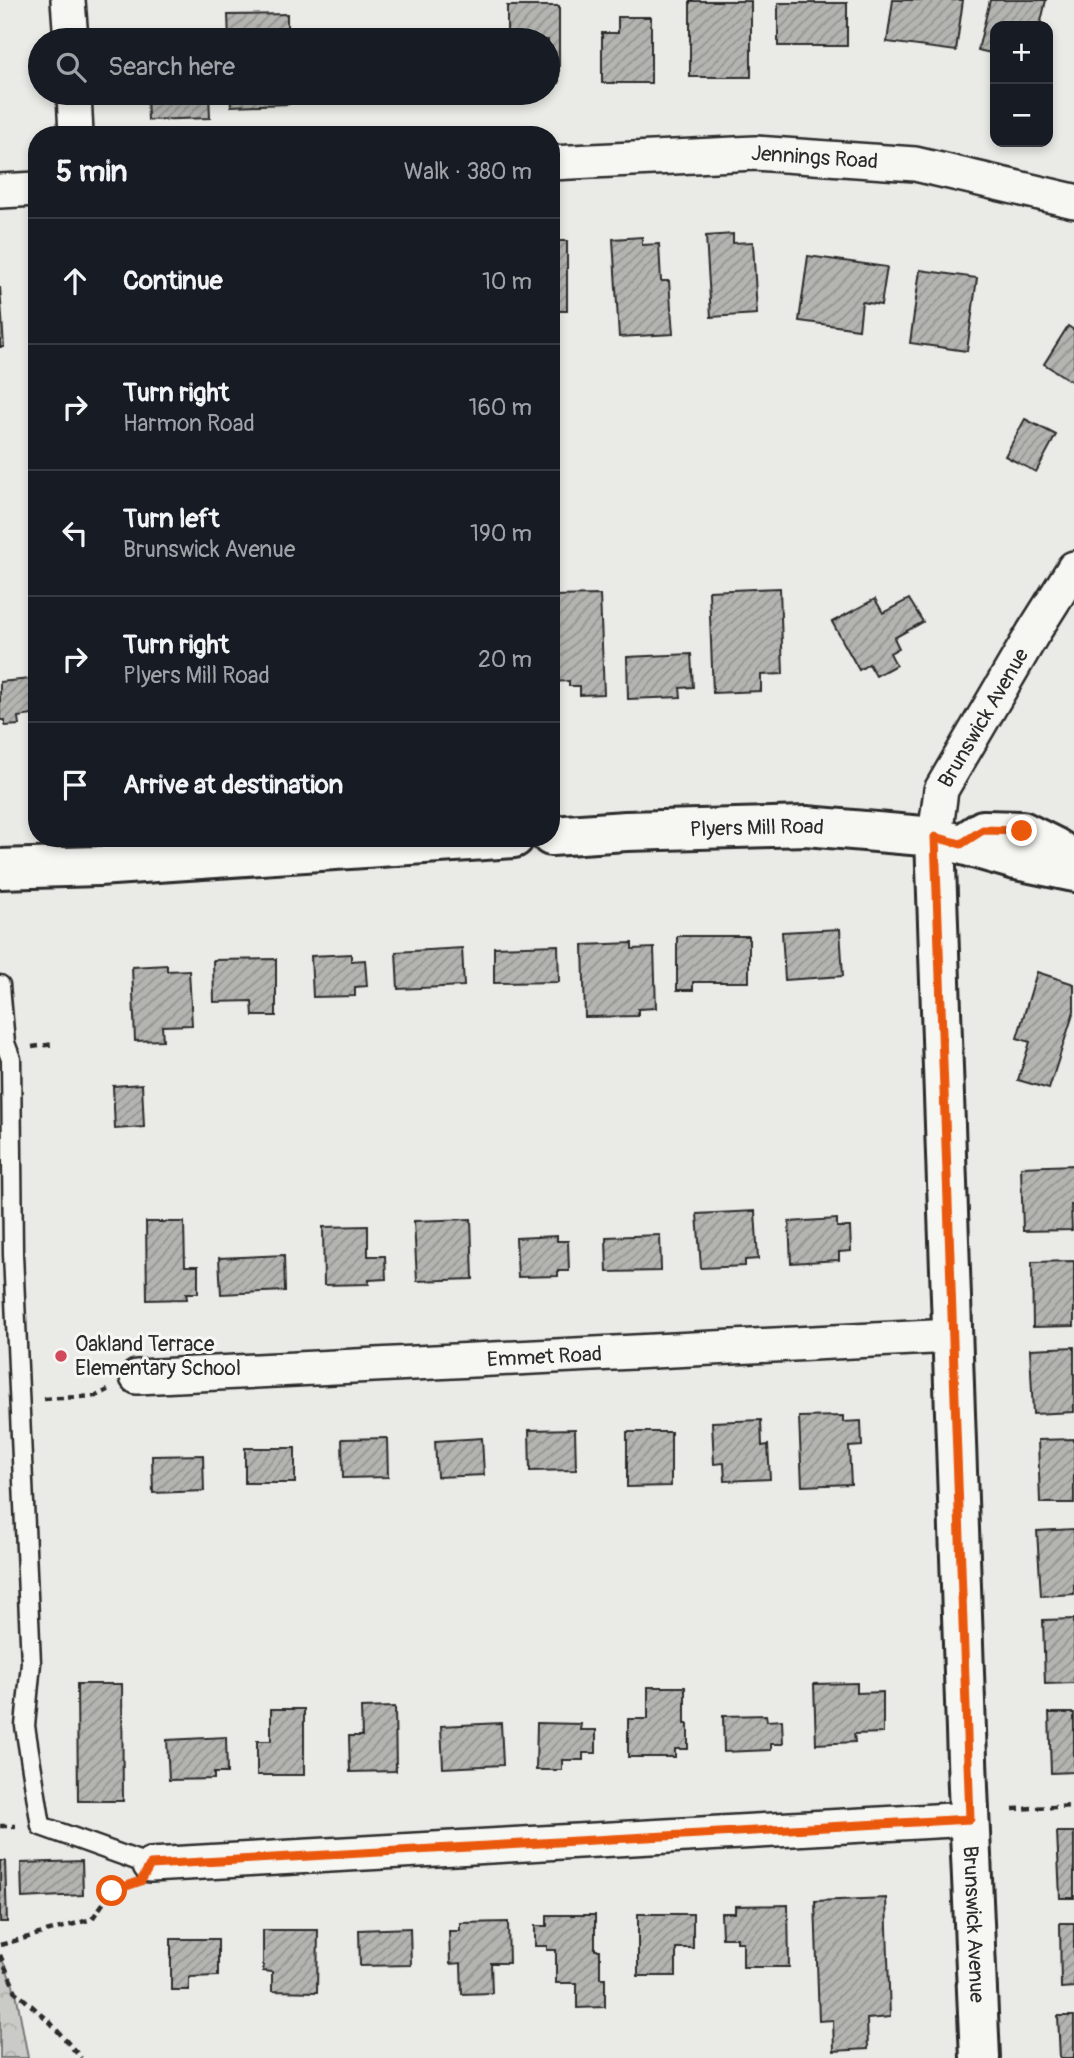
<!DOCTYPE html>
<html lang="en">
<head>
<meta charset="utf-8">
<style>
  :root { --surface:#171b24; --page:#242831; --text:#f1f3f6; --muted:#9ea1a6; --line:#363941 }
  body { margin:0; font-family:Pangolin,sans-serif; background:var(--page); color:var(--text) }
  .controls { position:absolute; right:21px; top:21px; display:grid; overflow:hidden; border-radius:14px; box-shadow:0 4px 10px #0003 }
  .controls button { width:63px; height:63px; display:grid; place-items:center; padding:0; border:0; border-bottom:2px solid var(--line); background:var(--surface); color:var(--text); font:35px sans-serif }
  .stop { position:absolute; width:21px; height:21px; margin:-16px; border:5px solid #ea580c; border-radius:50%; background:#fff }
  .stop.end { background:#ea580c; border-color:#fff; box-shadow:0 2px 7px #0008 }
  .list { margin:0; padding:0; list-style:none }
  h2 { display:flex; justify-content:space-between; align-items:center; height:91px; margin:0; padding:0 28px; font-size:30px }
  h2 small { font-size:23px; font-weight:400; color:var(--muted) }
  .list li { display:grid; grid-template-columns:46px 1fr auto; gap:21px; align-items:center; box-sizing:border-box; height:126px; padding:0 28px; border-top:2px solid var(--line) }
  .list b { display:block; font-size:26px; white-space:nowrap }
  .list p { margin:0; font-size:23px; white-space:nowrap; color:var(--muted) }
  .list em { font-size:23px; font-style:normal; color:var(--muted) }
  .icon { flex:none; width:38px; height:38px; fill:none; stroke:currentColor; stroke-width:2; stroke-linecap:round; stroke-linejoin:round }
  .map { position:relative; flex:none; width:1074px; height:2058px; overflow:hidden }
  .search { position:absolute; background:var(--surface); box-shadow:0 4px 10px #0003; left:28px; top:28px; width:532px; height:77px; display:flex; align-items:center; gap:18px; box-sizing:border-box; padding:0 24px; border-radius:38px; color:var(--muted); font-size:26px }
  .panel { position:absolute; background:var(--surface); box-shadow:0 4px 10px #0003; left:28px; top:126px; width:532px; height:721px; border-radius:28px }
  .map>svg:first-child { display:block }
  .forest { fill:url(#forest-crowns); stroke:#7a7a79; stroke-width:2 }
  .building { fill:url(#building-hatch); stroke:#2b2b2b; stroke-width:2 }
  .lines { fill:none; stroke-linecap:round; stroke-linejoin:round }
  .service-casing { stroke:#2b2b2b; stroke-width:23 }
  .minor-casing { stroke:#2b2b2b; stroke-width:38 }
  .tertiary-casing { stroke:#2b2b2b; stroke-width:44 }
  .path { stroke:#2b2b2b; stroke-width:4.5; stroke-dasharray:7 5; stroke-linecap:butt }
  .service { stroke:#f6f6f2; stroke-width:18 }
  .minor { stroke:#f6f6f2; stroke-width:33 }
  .tertiary { stroke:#f6f6f2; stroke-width:38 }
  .route { stroke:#ea580c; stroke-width:9 }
  .poi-dot { fill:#d1495b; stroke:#f6f6f2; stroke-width:2.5 }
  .labels { text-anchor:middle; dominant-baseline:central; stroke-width:6; stroke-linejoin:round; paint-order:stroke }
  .street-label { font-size:21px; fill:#2b2b2b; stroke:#f6f6f2 }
  .poi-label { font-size:21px; fill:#2b2b2b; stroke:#f6f6f2; text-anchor:start }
</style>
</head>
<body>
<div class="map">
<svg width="1074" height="2058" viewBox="0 0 1074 2058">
  <defs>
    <pattern id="forest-crowns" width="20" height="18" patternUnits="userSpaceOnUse" patternTransform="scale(1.75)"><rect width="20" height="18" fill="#cacac7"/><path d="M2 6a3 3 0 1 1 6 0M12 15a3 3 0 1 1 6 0" fill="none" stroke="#aeaeab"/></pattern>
    <pattern id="building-hatch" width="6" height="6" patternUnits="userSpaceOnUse" patternTransform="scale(1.75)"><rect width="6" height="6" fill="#b4b4b1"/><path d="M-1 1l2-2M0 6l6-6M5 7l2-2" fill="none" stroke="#939390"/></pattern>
  </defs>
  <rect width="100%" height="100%" fill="#eaeae6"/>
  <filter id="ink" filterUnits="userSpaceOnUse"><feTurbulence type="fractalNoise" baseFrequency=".0143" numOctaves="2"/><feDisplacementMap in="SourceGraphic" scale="14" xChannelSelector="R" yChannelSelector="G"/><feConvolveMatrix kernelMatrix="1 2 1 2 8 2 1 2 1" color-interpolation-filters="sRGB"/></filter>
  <g filter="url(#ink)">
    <polygon class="forest" points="0,1955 16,1992 28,2058 0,2058"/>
    <g class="building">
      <polygon points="893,0 963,0 956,51 887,42"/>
      <polygon points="990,0 1046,0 1040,26 995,26 995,54 978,50"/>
      <rect x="690" y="1" width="61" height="76"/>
      <rect x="778" y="3" width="69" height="43"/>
      <polygon points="507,6 559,6 559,83 548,83 548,40 507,40"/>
      <polygon points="287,14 287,40 229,40 228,15"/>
      <polygon points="618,17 651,17 651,83 602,83 602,33 618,33"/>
      <polygon points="147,93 209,93 210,118 148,120"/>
      <polygon points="230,93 289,93 289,104 231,106"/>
      <rect x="327" y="93" width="46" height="4"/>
      <polygon points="733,234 733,243 753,242 757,314 711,317 706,236"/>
      <polygon points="642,237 642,245 659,244 661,281 669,281 673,334 619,337 613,239"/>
      <rect x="551" y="241" width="16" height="70"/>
      <polygon points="808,256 887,267 881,305 862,302 859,329 799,321"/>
      <polygon points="920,270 977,278 967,351 910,343"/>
      <polygon points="0,287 4,347 0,347"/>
      <polygon points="1068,326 1074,330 1074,383 1044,364"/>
      <polygon points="1025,419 1056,435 1036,472 1005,456"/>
      <polygon points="780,588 783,674 761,675 761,691 713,693 709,591"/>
      <polygon points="600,595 604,694 580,695 580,686 569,686 569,681 551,682 551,596"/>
      <polygon points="875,599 883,613 909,599 923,622 894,638 899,648 890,653 896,665 876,676 869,664 859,670 832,622"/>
      <polygon points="691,654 693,687 680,688 681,697 628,699 627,657"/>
      <polygon points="30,679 33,715 18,717 19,725 5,726 5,720 0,720 0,682"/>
      <polygon points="840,929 843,976 785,980 782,932"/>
      <polygon points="677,936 749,936 749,982 693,982 693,990 677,990"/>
      <polygon points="632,943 632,949 654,948 656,1008 638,1009 638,1016 585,1017 583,945"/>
      <polygon points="558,945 559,982 494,983 494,947"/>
      <polygon points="462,948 464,986 398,989 396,952"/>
      <polygon points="351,954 351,961 365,960 367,986 355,987 355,996 313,997 311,956"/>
      <polygon points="276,959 276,1016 253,1016 252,1001 214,1002 213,960"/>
      <polygon points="167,965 167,971 189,970 192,1025 162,1026 163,1040 135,1041 132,967"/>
      <polygon points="1037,972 1074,984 1074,1011 1049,1089 1018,1080 1030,1042 1017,1038"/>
      <polygon points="142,1084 144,1127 115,1129 113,1086"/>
      <polygon points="1074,1165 1074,1205 1071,1205 1072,1230 1023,1231 1021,1167"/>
      <polygon points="755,1211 758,1259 745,1260 745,1266 701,1268 697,1214"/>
      <polygon points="471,1219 473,1279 417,1281 414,1221"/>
      <polygon points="837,1219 837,1227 850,1227 851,1251 839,1252 839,1260 791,1263 789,1222"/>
      <polygon points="146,1222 184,1222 185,1266 198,1266 198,1293 186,1293 187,1299 147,1300"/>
      <polygon points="368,1226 368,1256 385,1256 386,1279 369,1280 369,1284 324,1285 323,1227"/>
      <polygon points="660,1235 661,1271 607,1272 606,1237"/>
      <polygon points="557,1236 557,1241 568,1241 569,1271 558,1271 558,1276 518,1277 516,1238"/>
      <polygon points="284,1255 285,1291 221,1294 219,1258"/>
      <polygon points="1074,1261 1074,1326 1033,1327 1032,1262"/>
      <polygon points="1074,1347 1074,1412 1033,1414 1030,1349"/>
      <polygon points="843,1416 843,1422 861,1421 862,1446 849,1447 851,1484 802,1486 799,1417"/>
      <polygon points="761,1420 762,1446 768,1445 770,1479 725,1481 724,1463 714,1464 712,1422"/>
      <polygon points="575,1429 576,1470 530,1471 529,1430"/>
      <polygon points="627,1432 671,1432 671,1486 627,1487"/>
      <polygon points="387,1438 388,1477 343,1478 342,1439"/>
      <polygon points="482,1438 484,1475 437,1477 435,1441"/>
      <polygon points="1074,1439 1074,1503 1040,1503 1038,1440"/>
      <rect x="245" y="1448" width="50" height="35"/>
      <polygon points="203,1455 204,1491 153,1493 152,1456"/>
      <polygon points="1074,1529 1074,1594 1041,1596 1037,1531"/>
      <polygon points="1074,1619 1074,1683 1045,1684 1043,1620"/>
      <polygon points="857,1683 857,1693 883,1692 883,1733 854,1734 855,1742 816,1744 814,1684"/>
      <polygon points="77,1684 122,1684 123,1801 78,1801"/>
      <polygon points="648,1687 685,1687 685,1724 688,1724 688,1749 675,1749 675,1757 628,1757 628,1719 648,1719"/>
      <polygon points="395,1707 396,1771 350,1772 349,1736 362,1736 361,1708"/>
      <polygon points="271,1709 304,1709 304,1775 257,1775 257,1741 271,1741"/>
      <polygon points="1049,1713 1074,1713 1074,1772 1051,1773"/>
      <polygon points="766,1715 767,1721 782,1720 783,1744 771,1744 771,1750 724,1752 723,1716"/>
      <polygon points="501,1723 503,1765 443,1768 441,1726"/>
      <polygon points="537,1723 581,1724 580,1730 596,1730 596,1753 583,1753 583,1760 562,1760 562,1770 536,1770"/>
      <polygon points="226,1737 227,1773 214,1773 214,1779 169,1780 167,1740"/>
      <polygon points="1057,1832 1074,1832 1074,1898 1060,1898"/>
      <polygon points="0,1861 5,1861 7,1922 0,1922"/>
      <polygon points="82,1861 83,1895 22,1898 21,1863"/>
      <polygon points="886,1898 890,2017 867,2019 868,2049 834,2051 833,2020 819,2021 815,1901"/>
      <polygon points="788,1905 789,1967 743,1967 743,1942 737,1942 737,1938 722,1938 721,1913 735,1913 735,1906"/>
      <polygon points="638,1914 693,1914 693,1948 676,1948 676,1976 638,1976"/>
      <polygon points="547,1915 595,1915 595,1950 600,1950 600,1978 605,1978 605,2007 577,2008 577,1983 556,1983 556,1950 547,1950 547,1946 535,1946 535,1926 547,1926"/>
      <polygon points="508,1922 509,1963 491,1963 492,1993 462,1994 461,1963 450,1964 449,1931 460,1931 460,1923"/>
      <polygon points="1060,1923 1074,1923 1074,1987 1061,1988"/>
      <polygon points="410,1928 411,1965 360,1966 359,1930"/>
      <polygon points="263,1930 318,1930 317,1992 272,1991 272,1972 263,1971"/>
      <polygon points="171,1939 218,1939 218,1976 189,1977 189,1990 171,1990"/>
      <polygon points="1058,2016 1074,2016 1074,2058 1060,2058"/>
    </g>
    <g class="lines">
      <defs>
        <polyline id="service" points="0,985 5,1043 11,1059 13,1254 31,1663 25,1726 41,1826 150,1865"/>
        <g id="minor">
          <polyline points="68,0 71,40"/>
          <polyline points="74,93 76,135"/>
          <path id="s1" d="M551 163 755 153 915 164 1074 201"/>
          <polyline points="0,191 37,189"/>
          <path id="s2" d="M935 837 941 790 1033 633 1074 568"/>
          <path id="s3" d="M137 1377 952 1336"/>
          <polyline points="150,1865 970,1819"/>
        </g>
        <g id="tertiary">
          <path id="s4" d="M551 836 626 831 806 826 935 837 1016 860 1074 872"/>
          <path id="s5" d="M935 837 968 1788 980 2058"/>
          <polyline points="962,844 983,830 1022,831 1054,847 1074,860"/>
          <polyline points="0,869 98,866 514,838"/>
        </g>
      </defs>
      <use href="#service" class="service-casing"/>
      <use href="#minor" class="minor-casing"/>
      <use href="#tertiary" class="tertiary-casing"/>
      <g class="path">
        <polyline points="32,1047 54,1044"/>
        <polyline points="44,1399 96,1396 108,1390"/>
        <polyline points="1013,1809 1074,1806"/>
        <polyline points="0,1826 16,1826"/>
        <polyline points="0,1945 92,1919 112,1891 124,1887"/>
        <polyline points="0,1955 16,1992 49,2021 81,2058"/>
      </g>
      <use href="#service" class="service"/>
      <use href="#minor" class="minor"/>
      <use href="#tertiary" class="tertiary"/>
    </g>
  </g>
  <g class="lines" filter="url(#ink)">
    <polyline class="route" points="112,1891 141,1881 150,1865 970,1819 935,837 961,844 983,830 1022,831"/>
  </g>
  <circle class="poi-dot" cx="61" cy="1356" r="7"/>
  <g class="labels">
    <g class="street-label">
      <text stroke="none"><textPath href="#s1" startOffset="264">Jennings Road</textPath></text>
      <text stroke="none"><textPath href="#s2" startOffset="131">Brunswick Avenue</textPath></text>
      <text stroke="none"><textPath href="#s4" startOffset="206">Plyers Mill Road</textPath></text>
      <text stroke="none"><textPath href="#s3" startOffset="408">Emmet Road</textPath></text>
      <text stroke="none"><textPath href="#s5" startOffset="1088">Brunswick Avenue</textPath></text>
    </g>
    <g class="poi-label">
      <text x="75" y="1344">Oakland Terrace<tspan x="75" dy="24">Elementary School</tspan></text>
    </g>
  </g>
</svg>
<div class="controls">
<button>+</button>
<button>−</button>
</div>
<div class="stop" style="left:112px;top:1891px"></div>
<div class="stop end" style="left:1022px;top:831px"></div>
<div class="search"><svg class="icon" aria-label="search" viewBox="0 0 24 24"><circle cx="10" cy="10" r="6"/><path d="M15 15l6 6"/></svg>Search here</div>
<section class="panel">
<h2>5 min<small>Walk · 380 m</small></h2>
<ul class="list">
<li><svg class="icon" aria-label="ahead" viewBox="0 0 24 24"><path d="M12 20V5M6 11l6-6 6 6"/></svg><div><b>Continue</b></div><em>10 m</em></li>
<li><svg class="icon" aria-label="right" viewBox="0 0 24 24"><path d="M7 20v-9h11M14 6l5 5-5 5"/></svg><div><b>Turn right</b><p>Harmon Road</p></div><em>160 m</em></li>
<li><svg class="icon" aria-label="left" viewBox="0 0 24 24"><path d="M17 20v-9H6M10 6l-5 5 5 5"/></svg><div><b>Turn left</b><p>Brunswick Avenue</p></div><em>190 m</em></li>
<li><svg class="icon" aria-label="right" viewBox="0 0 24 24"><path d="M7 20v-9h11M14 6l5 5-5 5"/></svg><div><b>Turn right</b><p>Plyers Mill Road</p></div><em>20 m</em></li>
<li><svg class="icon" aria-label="arrive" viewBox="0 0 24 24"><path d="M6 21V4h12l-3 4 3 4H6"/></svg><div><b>Arrive at destination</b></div></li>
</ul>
</section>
</div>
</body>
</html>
